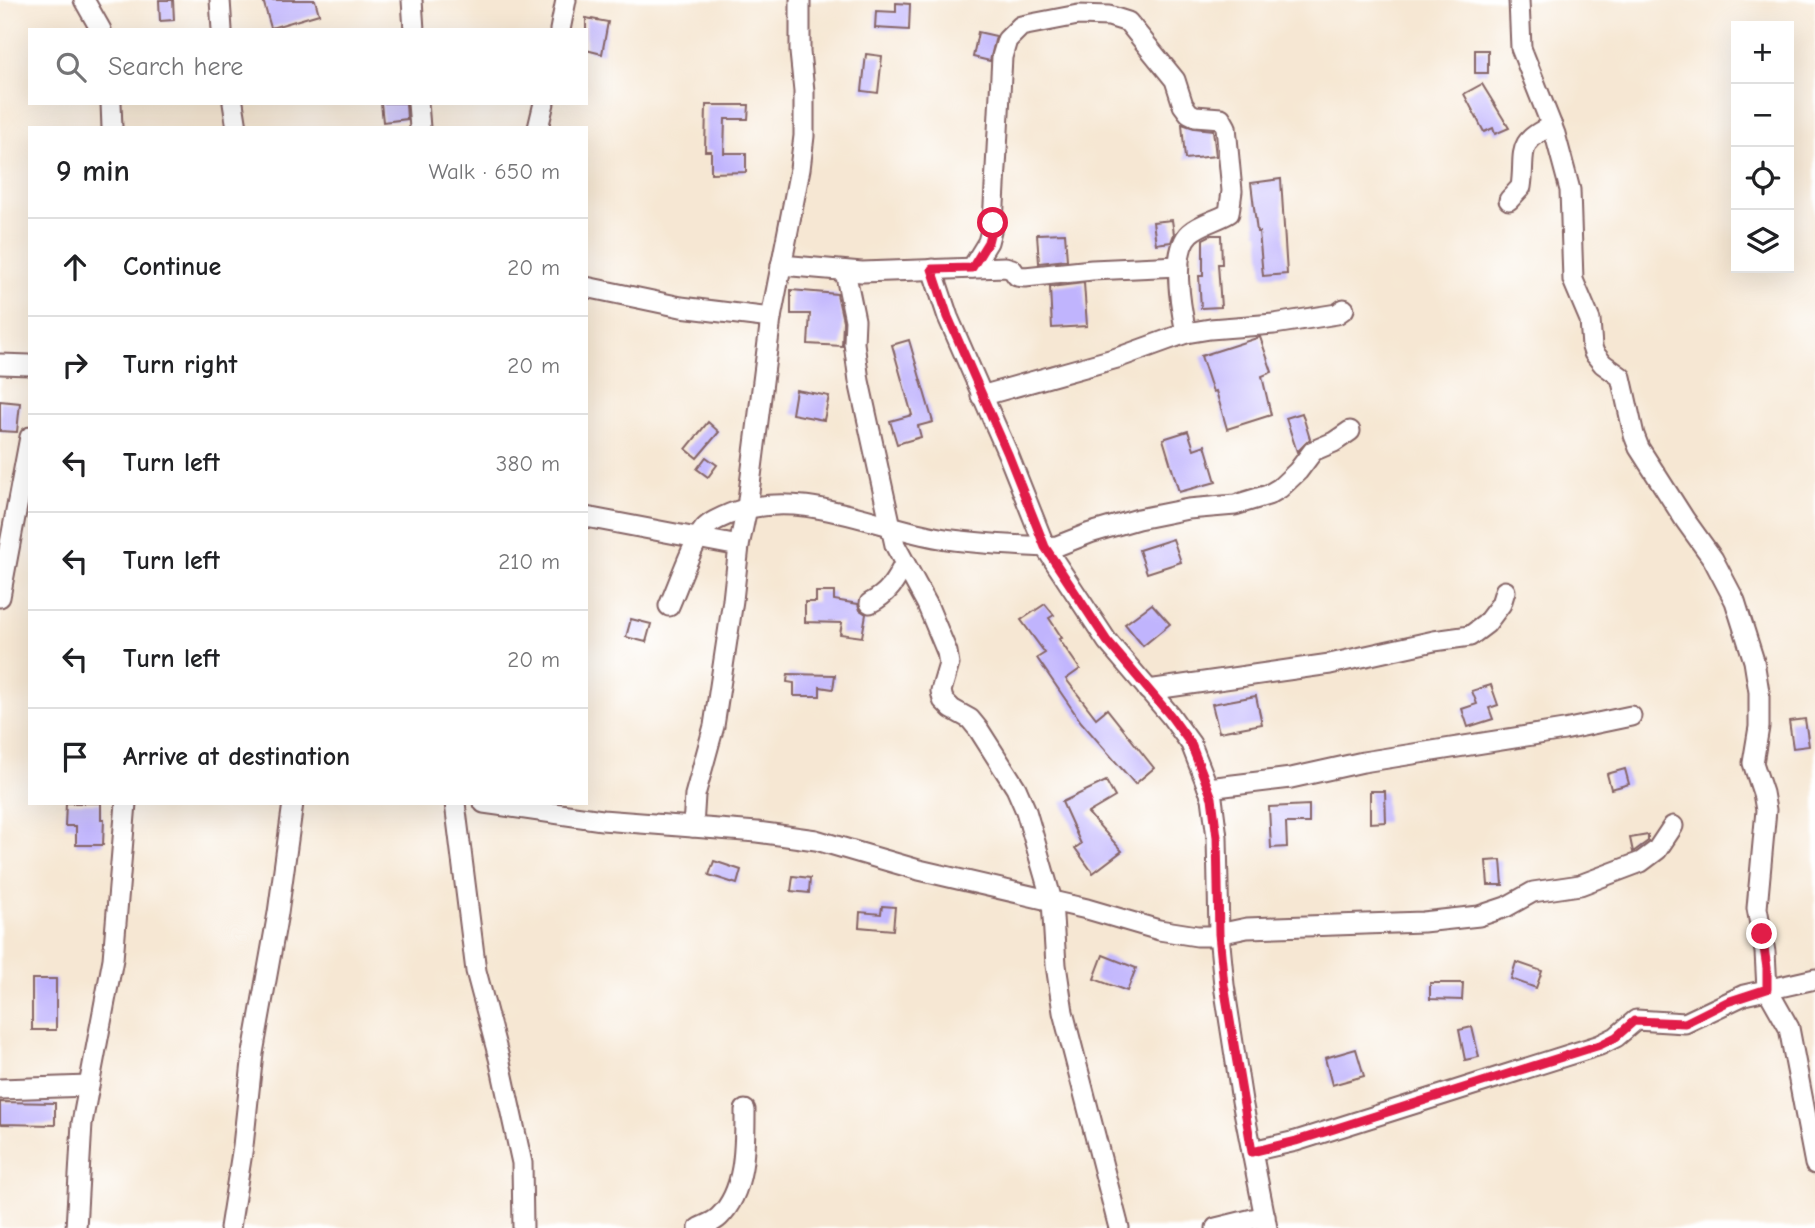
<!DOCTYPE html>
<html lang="en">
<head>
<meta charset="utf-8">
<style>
  :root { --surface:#fff; --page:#f2f2f2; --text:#202124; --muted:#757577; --line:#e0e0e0 }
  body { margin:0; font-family:"Comic Neue",sans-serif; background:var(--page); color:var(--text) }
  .controls { position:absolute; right:21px; top:21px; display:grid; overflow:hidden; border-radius:0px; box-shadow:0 7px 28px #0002 }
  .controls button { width:63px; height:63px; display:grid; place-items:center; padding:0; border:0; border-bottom:2px solid var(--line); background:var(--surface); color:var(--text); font:35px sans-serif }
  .stop { position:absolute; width:21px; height:21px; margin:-16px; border:5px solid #e11d48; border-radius:50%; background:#fff }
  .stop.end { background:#e11d48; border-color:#fff; box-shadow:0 2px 7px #0008 }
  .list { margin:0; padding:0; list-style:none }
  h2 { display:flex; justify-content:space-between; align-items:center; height:91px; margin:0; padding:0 28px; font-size:30px }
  h2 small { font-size:23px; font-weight:400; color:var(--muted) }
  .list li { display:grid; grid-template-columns:46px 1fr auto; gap:21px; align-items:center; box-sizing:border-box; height:98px; padding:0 28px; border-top:2px solid var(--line) }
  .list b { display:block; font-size:26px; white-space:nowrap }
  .list em { font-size:23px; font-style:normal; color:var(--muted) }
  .icon { flex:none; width:38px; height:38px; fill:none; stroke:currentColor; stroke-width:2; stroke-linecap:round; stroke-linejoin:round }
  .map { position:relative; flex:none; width:1815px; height:1228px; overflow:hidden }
  .search { position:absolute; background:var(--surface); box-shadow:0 7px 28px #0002; left:28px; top:28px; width:560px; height:77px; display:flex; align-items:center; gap:18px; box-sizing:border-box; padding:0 24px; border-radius:0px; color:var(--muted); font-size:26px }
  .panel { position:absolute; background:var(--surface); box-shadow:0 7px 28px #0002; left:28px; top:126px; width:560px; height:679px; border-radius:0px }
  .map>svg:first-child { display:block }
  .building { fill:#c0b4fd }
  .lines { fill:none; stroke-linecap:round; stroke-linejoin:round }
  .minor-casing { stroke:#866566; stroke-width:23 }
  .minor { stroke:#fff; stroke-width:19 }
  .route { stroke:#e11d48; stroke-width:9 }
</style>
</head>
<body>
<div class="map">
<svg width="1815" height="1228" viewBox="0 0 1815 1228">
  <rect width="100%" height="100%" fill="#fff"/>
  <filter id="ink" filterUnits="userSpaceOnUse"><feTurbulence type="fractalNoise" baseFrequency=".0143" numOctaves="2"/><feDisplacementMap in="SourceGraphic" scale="14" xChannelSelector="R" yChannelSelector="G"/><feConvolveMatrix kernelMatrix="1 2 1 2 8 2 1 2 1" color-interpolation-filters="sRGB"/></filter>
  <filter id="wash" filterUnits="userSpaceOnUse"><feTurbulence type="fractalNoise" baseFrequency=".00686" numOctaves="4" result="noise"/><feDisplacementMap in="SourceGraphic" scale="28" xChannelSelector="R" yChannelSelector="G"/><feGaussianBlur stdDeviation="1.57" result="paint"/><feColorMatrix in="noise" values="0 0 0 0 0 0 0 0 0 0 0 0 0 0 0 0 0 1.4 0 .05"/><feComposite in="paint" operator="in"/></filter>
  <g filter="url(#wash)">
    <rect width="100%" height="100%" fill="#f6e7d3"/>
    <g id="blocks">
      <g class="building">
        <polygon points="159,0 173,0 174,20 160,21"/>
        <polygon points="263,0 315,0 319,14 271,28"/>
        <polygon points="896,3 910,4 909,30 875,28 876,11 896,12"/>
        <polygon points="586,18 608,22 602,54 586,50"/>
        <polygon points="978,32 996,36 990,61 973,57"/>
        <rect x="1475" y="50" width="13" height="23"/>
        <polygon points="866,54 882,56 878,93 862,91"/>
        <polygon points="1482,84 1509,128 1495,134 1493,128 1484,132 1464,94"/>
        <polygon points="381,103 406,103 407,119 383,122"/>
        <polygon points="706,105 749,105 748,119 725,119 724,153 746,153 746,172 711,173 711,151 705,151"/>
        <polygon points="1182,124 1194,128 1213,130 1216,156 1185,159"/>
        <polygon points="1281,179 1287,274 1263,276 1259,232 1257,232 1251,183"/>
        <polygon points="1172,220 1174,234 1171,242 1156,244 1153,222"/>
        <polygon points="1065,233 1067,260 1039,263 1037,234"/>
        <polygon points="1211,235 1221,235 1222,264 1218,264 1221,307 1201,308 1199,276 1203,276 1203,239"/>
        <polygon points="1084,283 1087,326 1052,328 1050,287"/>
        <polygon points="791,290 837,294 843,321 842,346 808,344 810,314 791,314"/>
        <polygon points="1260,337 1272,372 1262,376 1271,415 1227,429 1216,391 1213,392 1201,356"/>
        <polygon points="909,340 933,422 918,426 921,437 897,444 890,421 912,415 892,345"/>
        <polygon points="796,390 829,396 824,420 792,414"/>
        <polygon points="0,401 20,403 17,432 0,431"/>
        <polygon points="1302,413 1310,439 1297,452 1286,418"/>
        <polygon points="708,422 719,432 697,458 686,449"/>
        <polygon points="1188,431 1194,449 1205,445 1216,482 1179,492 1163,439"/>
        <polygon points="706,457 717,465 708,477 697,469"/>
        <polygon points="1173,539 1181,562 1147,573 1139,550"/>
        <polygon points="816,592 834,592 834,600 858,604 860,610 866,614 862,637 840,634 842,623 805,622 805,602 816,602"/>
        <polygon points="1045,604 1054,615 1049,618 1062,638 1059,639 1080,669 1066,679 1096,718 1107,709 1154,768 1135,784 1081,722 1037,658 1045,653 1021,620"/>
        <polygon points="1152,604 1170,624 1143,646 1125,624"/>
        <polygon points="631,619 651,624 646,642 626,637"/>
        <polygon points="788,674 835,675 833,689 820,687 820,696 794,696 794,683 787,682"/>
        <polygon points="1491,685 1498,705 1489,708 1493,719 1468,727 1462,709 1477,704 1472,691"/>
        <polygon points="1256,696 1262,724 1219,732 1212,704"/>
        <polygon points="1805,719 1809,746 1793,748 1789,721"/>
        <polygon points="1625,769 1629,784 1611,789 1607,774"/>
        <polygon points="1106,781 1115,797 1088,813 1122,851 1093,873 1075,848 1081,844 1062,802"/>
        <polygon points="1370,791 1385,791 1386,822 1370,823"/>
        <polygon points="66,803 101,803 101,819 104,819 103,845 76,845 76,826 65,826"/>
        <polygon points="1309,805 1309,823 1286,823 1287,847 1271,848 1269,807"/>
        <polygon points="1648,835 1648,841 1633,852 1630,838"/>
        <polygon points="1501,860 1503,885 1488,885 1486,861"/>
        <polygon points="714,861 741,870 737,884 709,875"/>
        <polygon points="793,876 810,878 809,893 791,891"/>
        <polygon points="882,906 895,907 893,930 859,927 860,912 881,914"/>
        <polygon points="1103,955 1136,968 1127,991 1094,979"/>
        <polygon points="1516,962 1542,971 1536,988 1511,979"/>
        <rect x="32" y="979" width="24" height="51"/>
        <polygon points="1430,983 1463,983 1462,1000 1430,999"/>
        <polygon points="1472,1027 1479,1057 1465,1060 1459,1030"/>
        <polygon points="1356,1049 1364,1076 1332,1085 1325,1058"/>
        <polygon points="0,1102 55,1103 55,1125 0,1124"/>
      </g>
    </g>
  </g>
  <g filter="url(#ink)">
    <use href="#blocks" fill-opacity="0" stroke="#866566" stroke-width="2"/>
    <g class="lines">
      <defs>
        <g id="minor">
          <polyline points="84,0 101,30"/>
          <polyline points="220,0 222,30"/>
          <polyline points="412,0 414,30"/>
          <polyline points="1519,0 1521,48 1555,134 1570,190 1573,280 1590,320 1592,347 1594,353 1603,364 1621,377 1634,435 1639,448 1685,520 1713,559 1735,601 1754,661 1759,692 1759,727 1753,763 1763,793 1766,810 1757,908 1765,952 1767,989 1789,1028 1815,1164"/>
          <polyline points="560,30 566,0"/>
          <polyline points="111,103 112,128"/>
          <polyline points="233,103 237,128"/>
          <polyline points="418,103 420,128"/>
          <polyline points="538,128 544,103"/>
          <path d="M1509 200 1521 187C1526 154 1514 142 1552 126"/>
          <polyline points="781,265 862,272 1005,267 1012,269 1017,276 1025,277 1092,270 1179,266"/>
          <path d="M972 268 988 242 993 223 1002 57 1007 40 1021 26 1078 15 1109 16 1128 22 1175 80 1183 105 1189 113 1195 116 1221 118 1226 127 1232 191 1229 213C1216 221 1201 223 1190 233 1170 251 1181 309 1186 333"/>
          <polyline points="932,269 948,317 1008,454 1045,547 1107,641 1170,715 1191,744 1212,798 1217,837 1219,934 1224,985 1242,1101 1267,1228"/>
          <polyline points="845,271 855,320 854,343 859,381 895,545 927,604 947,652 949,664 941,691 943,700 952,709 970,719 979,730 1016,788 1026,811 1052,901 1056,965 1063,1012 1119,1228"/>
          <polyline points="586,287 681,307 771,318"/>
          <polyline points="0,364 30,365"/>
          <polyline points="981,396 1117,358 1186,333 1210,329 1274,324 1337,314 1344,309"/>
          <polyline points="586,517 739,546"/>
          <polyline points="0,597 30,437"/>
          <path d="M870 603C888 594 896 581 904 564"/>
          <path d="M669 606C678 586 692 544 704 529 711 521 723 517 732 513 801 488 872 526 940 538 975 544 1010 545 1045 547L1057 546 1090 533 1138 519 1188 509 1235 505 1268 495 1280 488 1298 471 1313 451 1334 442 1350 431"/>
          <polyline points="1148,690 1330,664 1434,641 1470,636 1486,624 1501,604 1505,591"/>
          <polyline points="1208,788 1291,778 1363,762 1564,730 1631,716"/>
          <polyline points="455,803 476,971 499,1058 522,1163 523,1228"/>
          <polyline points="484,803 602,820 757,832 816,840 919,870 1087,909 1159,930 1197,936 1209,936 1247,928 1423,922 1479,916 1506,907 1533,892 1580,885 1641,862 1657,850 1673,826"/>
          <polyline points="693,827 695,795 714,726 733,600 739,546 747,508 771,318 800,169 804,136 804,91 800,52 800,0"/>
          <polyline points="0,1089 89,1086"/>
          <polyline points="1252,1151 1296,1141 1600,1045 1616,1037 1636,1020 1685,1023 1744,995 1815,979"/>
          <polyline points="76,1228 82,1123 113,959 126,803"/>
          <polyline points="230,1228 243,1146 253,1053 278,913 293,803"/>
          <path d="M699 1228C705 1225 714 1222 719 1217 746 1191 745 1145 745 1110"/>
          <polyline points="1216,1228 1265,1216"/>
        </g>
      </defs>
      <use href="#minor" class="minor-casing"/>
      <use href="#minor" class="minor"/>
    </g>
  </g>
  <g class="lines" filter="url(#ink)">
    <polyline class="route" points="993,223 988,242 972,268 932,269 948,317 1008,454 1045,547 1107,641 1170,715 1191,744 1212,798 1217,837 1219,934 1224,985 1252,1152 1296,1141 1600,1045 1616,1037 1634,1021 1685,1023 1727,1002 1767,989 1767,968 1762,934"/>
  </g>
</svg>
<div class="controls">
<button>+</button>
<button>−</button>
<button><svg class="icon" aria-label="locate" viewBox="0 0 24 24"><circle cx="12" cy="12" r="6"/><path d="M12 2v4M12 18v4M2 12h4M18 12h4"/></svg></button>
<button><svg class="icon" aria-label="layers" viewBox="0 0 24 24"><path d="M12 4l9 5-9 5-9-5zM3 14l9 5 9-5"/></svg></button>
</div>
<div class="stop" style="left:993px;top:223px"></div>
<div class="stop end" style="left:1762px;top:934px"></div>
<div class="search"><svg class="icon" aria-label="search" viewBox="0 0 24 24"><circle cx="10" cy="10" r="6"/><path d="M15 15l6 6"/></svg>Search here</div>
<section class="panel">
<h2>9 min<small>Walk · 650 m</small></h2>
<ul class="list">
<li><svg class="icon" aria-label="ahead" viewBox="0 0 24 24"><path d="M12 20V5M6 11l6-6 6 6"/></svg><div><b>Continue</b></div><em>20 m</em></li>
<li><svg class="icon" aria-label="right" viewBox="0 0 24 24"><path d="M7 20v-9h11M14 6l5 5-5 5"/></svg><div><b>Turn right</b></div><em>20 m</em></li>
<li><svg class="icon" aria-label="left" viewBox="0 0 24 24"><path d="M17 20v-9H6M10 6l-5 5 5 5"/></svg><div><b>Turn left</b></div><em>380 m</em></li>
<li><svg class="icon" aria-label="left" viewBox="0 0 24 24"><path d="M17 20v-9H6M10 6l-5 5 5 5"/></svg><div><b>Turn left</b></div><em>210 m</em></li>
<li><svg class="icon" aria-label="left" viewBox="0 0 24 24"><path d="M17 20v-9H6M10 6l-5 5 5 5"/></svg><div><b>Turn left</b></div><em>20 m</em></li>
<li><svg class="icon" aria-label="arrive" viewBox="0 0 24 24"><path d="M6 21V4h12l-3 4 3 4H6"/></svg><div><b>Arrive at destination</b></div></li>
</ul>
</section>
</div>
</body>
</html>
